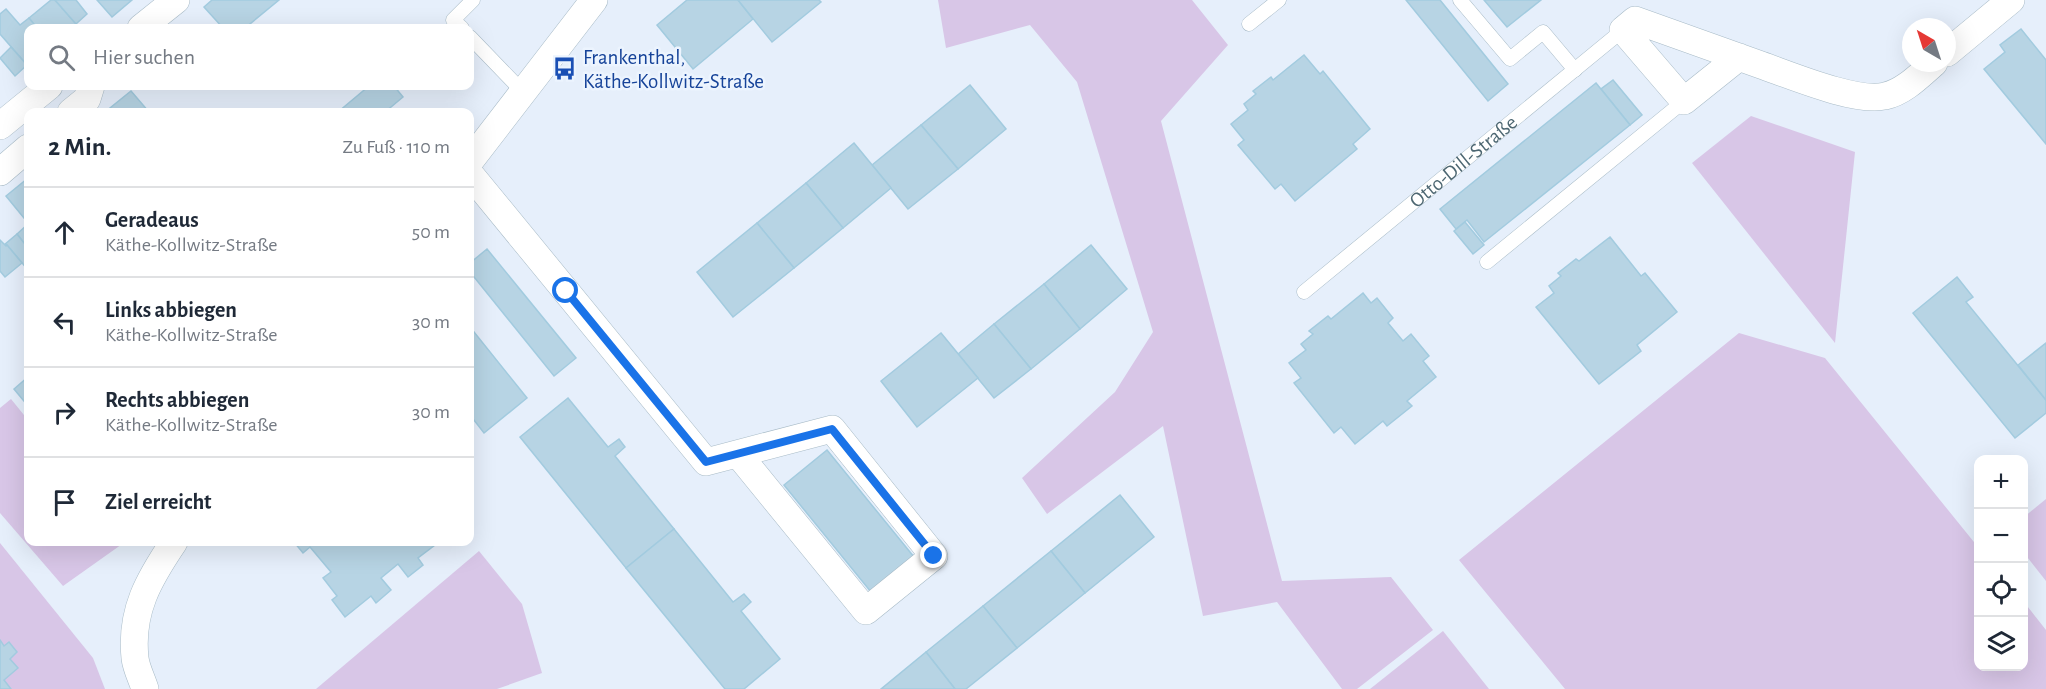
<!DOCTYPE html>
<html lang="de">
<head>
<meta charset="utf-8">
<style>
  :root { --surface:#fff; --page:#f6f6f7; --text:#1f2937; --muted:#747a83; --line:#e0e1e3 }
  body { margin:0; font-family:"Alegreya Sans",sans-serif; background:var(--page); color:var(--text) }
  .controls { position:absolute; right:18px; bottom:18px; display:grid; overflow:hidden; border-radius:12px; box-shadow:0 6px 24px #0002 }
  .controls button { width:54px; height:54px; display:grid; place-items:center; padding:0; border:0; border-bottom:2px solid var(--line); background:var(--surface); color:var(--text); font:30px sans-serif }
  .compass { position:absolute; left:1902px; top:18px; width:54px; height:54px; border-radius:50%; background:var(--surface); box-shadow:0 6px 24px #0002; rotate:321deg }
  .stop { position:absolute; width:18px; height:18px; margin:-14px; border:4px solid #1a73e8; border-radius:50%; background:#fff }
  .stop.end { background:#1a73e8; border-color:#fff; box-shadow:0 2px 6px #0008 }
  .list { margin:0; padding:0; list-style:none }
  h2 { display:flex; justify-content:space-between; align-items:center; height:78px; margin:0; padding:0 24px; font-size:26px }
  h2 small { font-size:20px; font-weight:400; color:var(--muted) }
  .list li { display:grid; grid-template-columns:39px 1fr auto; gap:18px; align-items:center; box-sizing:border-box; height:90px; padding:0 24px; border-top:2px solid var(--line) }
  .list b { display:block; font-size:22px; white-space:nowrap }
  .list p { margin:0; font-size:20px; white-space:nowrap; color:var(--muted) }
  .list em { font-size:20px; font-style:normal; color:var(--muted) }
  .icon { flex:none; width:33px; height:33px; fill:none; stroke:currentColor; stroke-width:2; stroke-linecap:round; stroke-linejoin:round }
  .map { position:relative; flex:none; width:2046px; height:689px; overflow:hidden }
  .search { position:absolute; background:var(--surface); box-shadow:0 6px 24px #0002; left:24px; top:24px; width:450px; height:66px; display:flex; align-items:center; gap:15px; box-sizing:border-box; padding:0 21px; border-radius:12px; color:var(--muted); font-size:22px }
  .panel { position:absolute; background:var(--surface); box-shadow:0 6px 24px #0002; left:24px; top:108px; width:450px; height:438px; border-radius:12px }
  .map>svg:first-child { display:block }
  .green { fill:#d8c6e7 }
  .building { fill:#b7d4e4; stroke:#a2cbdf; stroke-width:1.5 }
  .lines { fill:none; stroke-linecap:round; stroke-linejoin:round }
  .lane-casing { stroke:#a8bbc7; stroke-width:15 }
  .street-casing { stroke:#a8bbc7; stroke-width:28 }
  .lane { stroke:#fff; stroke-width:14 }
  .street { stroke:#fff; stroke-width:27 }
  .route { stroke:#1a73e8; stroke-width:8 }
  .labels { text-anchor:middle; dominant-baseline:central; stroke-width:5; stroke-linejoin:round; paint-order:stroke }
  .transit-label { font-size:21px; fill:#164399; stroke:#ecf4fe; text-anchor:start }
  .street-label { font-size:21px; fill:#4d6772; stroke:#ecf4fe }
</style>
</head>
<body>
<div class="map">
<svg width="2046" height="689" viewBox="0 0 2046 689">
  <rect width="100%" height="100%" fill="#e6effb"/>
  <g class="green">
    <polygon points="938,0 1192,0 1228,45 1161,121 1282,581 1391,577 1433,630 1357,689 1342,689 1277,602 1203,616 1163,426 1047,514 1022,478 1115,392 1153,332 1077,82 1030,25 946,48"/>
    <polygon points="1751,116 1855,152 1835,343 1692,163"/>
    <polygon points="1739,333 1825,358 1978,547 1978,666 2024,666 2024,602 2046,630 2046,689 1565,689 1459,560"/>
    <polygon points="11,399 28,420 28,542 125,542 63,586 0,513 0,408"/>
    <polygon points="2046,499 2046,581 2024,553 2024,517"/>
    <polygon points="0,543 93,658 105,689 0,689"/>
    <polygon points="479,551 522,604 542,673 497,689 316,689"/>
    <polygon points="1443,631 1489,689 1370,689"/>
  </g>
  <g class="building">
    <polygon points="51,0 55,0 76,24 70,28 37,28 29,18"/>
    <polygon points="55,0 76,0 87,14 76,24"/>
    <polygon points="97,0 132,0 112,17"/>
    <polygon points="212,0 279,0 245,28 223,28 204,7"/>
    <polygon points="687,0 738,0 753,19 693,69 657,25"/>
    <polygon points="738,0 819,0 821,2 772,42"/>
    <polygon points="1406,0 1440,0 1508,84 1488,101"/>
    <polygon points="1484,0 1541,0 1507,27"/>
    <polygon points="6,9 20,25 29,18 37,28 28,28 28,64 27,65 0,34 0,14"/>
    <polygon points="2021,29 2046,60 2046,144 1984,69 2005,52 2000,45"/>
    <polygon points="11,47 27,65 15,76 0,58"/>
    <polygon points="1304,55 1320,74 1323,71 1370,129 1353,144 1357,149 1295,201 1281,184 1275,189 1238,145 1244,140 1231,124 1248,110 1244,104 1256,94 1253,91 1271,77 1273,80"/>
    <polygon points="1613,80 1642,115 1630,125 1601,89"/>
    <polygon points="1596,83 1630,125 1484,242 1467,220 1456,229 1440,209"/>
    <polygon points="970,85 1006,129 958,169 921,125"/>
    <polygon points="369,86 394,86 403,97 385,112 338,112"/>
    <polygon points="131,91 149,112 105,112"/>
    <polygon points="921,125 958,169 908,209 872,165"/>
    <polygon points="854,143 891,188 843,228 806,183"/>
    <polygon points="28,178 28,223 6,196"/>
    <polygon points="806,183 843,228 794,268 757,223"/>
    <polygon points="1465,222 1484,245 1473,254 1454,231"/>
    <polygon points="757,223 794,268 733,317 697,272"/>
    <polygon points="28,224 28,248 17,234"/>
    <polygon points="17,234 28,248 28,270 7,245 4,245"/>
    <polygon points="1610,237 1641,276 1645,273 1677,312 1637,345 1641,351 1599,384 1536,307 1554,293 1549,286 1561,276 1558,273 1576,259 1579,261"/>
    <polygon points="0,240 6,246 7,245 22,263 5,277 0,271"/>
    <polygon points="1091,245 1127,289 1080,329 1044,284"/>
    <polygon points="487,249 576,358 554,376 470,272 470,263"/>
    <polygon points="1957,277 1973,297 1966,302 2046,400 2046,413 2015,438 1913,313"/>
    <polygon points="1044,284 1080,329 1031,369 994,324"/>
    <polygon points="1363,293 1371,303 1377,298 1393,318 1388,323 1403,341 1411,334 1429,356 1423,361 1436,377 1407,401 1412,406 1387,426 1383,421 1355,444 1341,427 1334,433 1294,383 1301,378 1289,363 1306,350 1301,344 1313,334 1309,331 1328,316 1331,319"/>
    <polygon points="994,324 1031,369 994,398 958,354"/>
    <polygon points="470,327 527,398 484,433 470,415"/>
    <polygon points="941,333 978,378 917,427 881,381"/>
    <polygon points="2046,343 2046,400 2018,365"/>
    <polygon points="28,377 28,406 14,389"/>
    <polygon points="568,398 608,447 619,439 625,447 615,456 674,529 626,568 520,437"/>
    <polygon points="827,450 914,557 871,592 784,485"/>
    <polygon points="1120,495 1154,537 1085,593 1051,551"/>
    <polygon points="674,529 733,602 744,594 751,602 741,611 780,659 744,689 725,689 626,568"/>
    <polygon points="294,542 439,542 418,558 423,565 408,577 398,564 381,578 391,590 376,603 371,596 345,617 332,600 337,596 323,578 331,572 310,547 303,553"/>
    <polygon points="1051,551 1085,593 1017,648 983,606"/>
    <polygon points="983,606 1017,648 966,689 955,689 926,652"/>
    <polygon points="0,640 4,646 9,642 17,652 10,659 18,668 4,680 11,689 0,689"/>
    <polygon points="926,652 955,689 881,689"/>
  </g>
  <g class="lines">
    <defs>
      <g id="lane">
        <polyline points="1460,0 1510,59 1543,32 1575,70"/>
        <polyline points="1249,24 1279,0"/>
        <polyline points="462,28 453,20 473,0"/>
        <polyline points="470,37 523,92"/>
        <polyline points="1487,262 1684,101"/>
        <path id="s1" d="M1304 292 1623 30"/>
      </g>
      <g id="street">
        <polyline points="141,28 176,0"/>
        <polyline points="1947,53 2011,0"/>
        <path d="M1739 57 1684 101 1623 30 1635 20C1677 35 1719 50 1761 65 1790 75 1856 103 1885 96 1904 92 1920 75 1934 63"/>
        <polyline points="71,112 87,99 91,86"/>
        <polyline points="0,126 49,86"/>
        <polyline points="470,161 594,0"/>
        <polyline points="0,172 28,148"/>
        <polyline points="470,174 706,462 832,429 934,556 866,611 738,454"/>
        <path d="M145 689C142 679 136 668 135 658 130 611 149 579 174 542"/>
      </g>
    </defs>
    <use href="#lane" class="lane-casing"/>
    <use href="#street" class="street-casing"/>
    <use href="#lane" class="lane"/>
    <use href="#street" class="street"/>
  </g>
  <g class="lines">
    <polyline class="route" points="566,291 706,462 832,429 934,556"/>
  </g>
  <defs>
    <symbol id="bus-bare" viewBox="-9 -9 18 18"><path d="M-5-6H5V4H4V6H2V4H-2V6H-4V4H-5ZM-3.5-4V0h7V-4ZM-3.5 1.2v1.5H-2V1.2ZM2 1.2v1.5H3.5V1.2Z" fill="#1a4fb4" stroke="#ecf4fe" stroke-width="2.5" paint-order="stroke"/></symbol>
  </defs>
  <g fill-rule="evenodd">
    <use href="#bus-bare" x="548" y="52" width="33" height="33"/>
  </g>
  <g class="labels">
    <g class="transit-label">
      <text x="583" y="57">Frankenthal,<tspan x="583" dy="24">Käthe-Kollwitz-Straße</tspan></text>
    </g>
    <g class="street-label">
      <text stroke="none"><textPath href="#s1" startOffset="206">Otto-Dill-Straße</textPath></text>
    </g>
  </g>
</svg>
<div class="controls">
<button>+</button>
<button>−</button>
<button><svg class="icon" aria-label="locate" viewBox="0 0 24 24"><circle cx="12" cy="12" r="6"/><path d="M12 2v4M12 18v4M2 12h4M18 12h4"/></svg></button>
<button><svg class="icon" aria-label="layers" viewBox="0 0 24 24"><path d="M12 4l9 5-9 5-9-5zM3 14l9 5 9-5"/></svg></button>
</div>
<svg class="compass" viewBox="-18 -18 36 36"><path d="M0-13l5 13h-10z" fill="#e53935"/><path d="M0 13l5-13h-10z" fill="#747a83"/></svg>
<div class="stop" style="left:566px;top:291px"></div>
<div class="stop end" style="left:934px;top:556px"></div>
<div class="search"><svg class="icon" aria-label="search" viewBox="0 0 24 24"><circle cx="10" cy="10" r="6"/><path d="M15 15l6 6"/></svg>Hier suchen</div>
<section class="panel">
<h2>2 Min.<small>Zu Fuß · 110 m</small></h2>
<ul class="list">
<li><svg class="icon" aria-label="ahead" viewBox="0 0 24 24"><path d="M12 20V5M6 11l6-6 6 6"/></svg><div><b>Geradeaus</b><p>Käthe-Kollwitz-Straße</p></div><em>50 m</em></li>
<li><svg class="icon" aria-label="left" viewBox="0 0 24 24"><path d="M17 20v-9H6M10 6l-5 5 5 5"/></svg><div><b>Links abbiegen</b><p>Käthe-Kollwitz-Straße</p></div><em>30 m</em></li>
<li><svg class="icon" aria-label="right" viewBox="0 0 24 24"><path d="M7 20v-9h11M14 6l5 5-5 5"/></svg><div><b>Rechts abbiegen</b><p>Käthe-Kollwitz-Straße</p></div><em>30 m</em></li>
<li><svg class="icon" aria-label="arrive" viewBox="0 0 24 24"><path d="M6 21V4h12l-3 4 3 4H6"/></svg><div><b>Ziel erreicht</b></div></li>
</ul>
</section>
</div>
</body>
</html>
